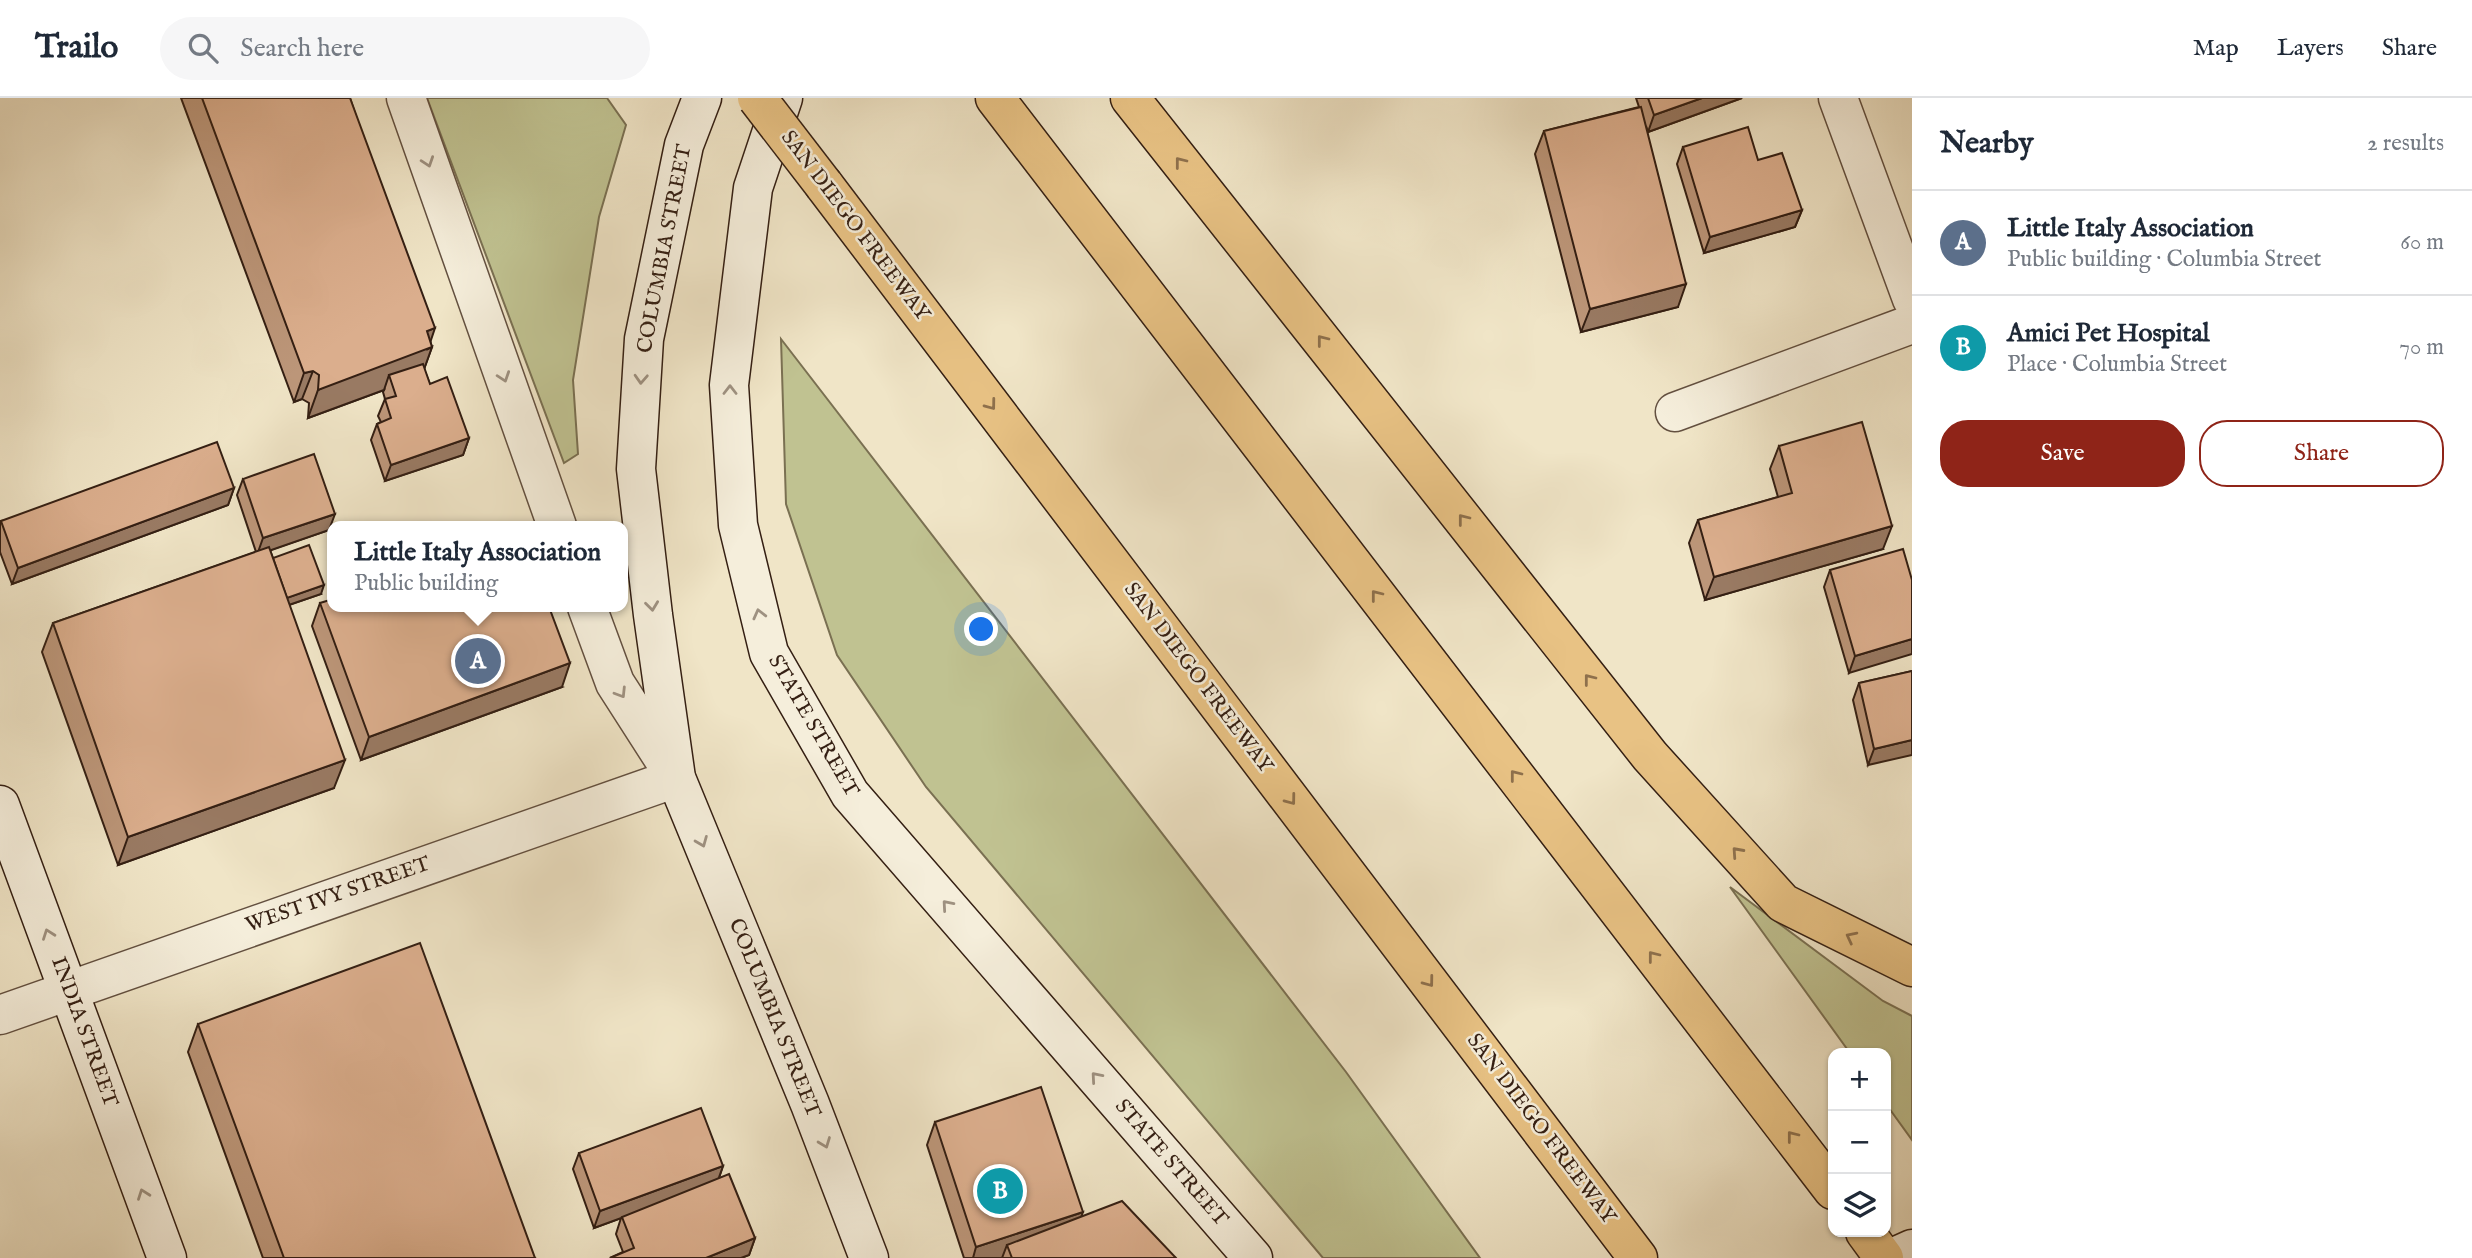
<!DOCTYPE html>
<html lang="en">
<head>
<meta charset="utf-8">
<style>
  :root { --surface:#fff; --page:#f6f6f7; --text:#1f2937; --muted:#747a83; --line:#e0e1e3; --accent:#8f2418 }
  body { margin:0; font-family:"IM FELL English",serif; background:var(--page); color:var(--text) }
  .controls { position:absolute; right:21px; bottom:21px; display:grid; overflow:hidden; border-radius:14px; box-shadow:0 2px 5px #0004 }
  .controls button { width:63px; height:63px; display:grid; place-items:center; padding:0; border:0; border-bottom:2px solid var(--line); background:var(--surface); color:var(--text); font:35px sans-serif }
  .you { position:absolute; left:982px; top:532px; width:24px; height:24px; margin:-18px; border:5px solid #fff; border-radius:50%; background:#1a73e8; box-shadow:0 0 0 10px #1a73e833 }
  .badge { display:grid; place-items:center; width:46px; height:46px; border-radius:50%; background:var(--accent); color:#fff; font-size:23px; font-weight:700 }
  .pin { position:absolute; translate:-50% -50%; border:4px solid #fff; box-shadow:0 2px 7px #0006 }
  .popup { position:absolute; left:327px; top:423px; width:301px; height:91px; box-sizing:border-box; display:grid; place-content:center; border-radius:14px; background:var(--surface); filter:drop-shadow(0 2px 5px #0005); font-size:23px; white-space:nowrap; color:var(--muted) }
  .popup b { font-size:26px; color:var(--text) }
  .popup::after { content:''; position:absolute; left:50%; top:100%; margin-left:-14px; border:14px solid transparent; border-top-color:var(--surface) }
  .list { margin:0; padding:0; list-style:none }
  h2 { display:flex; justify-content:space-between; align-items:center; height:91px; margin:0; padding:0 28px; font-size:30px }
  h2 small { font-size:23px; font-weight:400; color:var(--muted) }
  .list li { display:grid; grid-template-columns:46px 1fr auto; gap:21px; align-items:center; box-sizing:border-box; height:105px; padding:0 28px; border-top:2px solid var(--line) }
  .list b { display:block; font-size:26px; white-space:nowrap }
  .list p { margin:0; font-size:23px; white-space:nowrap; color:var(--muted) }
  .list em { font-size:23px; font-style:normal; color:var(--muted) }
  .actions { display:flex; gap:14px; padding:21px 28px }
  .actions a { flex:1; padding:16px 0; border:2px solid var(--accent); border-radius:28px; text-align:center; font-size:24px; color:var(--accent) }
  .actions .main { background:var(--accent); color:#fff }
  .icon { flex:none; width:38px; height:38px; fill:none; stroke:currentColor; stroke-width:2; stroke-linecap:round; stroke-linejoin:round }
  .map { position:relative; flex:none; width:1912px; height:1160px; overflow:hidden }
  header { display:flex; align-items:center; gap:42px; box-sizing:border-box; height:98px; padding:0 35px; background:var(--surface); border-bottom:2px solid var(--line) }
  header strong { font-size:33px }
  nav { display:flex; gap:38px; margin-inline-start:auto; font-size:24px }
  .search { width:490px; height:63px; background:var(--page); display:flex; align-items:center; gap:18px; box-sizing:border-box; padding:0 24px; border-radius:38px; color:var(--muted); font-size:26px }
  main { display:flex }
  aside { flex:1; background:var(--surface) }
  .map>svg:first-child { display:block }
  .green { fill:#c0c291; stroke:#7a7052; stroke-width:2 }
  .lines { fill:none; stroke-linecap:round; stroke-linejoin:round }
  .minor-casing { stroke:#635040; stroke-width:41 }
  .tertiary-casing { stroke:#635040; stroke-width:41 }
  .secondary-casing { stroke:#341f13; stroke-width:41 }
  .motorway-casing { stroke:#341f13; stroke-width:41 }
  .minor { stroke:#f5eedb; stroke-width:38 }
  .tertiary { stroke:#f5eedb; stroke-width:38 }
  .secondary { stroke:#f5eedb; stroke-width:38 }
  .motorway { stroke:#e8c284; stroke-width:38 }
  .motorway-bridge-casing { stroke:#341f13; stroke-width:41; stroke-linecap:butt }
  .motorway-bridge { stroke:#e8c284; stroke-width:38 }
  .wall { fill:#bc9679; stroke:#341f13; stroke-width:2 }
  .shaded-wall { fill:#997a63; stroke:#341f13; stroke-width:2 }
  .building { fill:#dbae8d; stroke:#341f13; stroke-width:2 }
  .oneway { stroke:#9e9181 }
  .oneway2 { stroke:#8e704c }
  .labels { text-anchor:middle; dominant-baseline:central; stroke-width:5; stroke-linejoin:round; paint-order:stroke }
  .street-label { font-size:21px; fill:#341f13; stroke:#f5eedb }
</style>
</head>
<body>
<header>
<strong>Trailo</strong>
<div class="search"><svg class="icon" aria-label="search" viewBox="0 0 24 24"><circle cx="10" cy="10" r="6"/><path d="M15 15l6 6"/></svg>Search here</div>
<nav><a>Map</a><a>Layers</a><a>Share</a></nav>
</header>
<main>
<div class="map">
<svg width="1912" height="1160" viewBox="0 0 1912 1160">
  <rect width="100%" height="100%" fill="#f0e5c7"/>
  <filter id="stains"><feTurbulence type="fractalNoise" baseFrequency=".00286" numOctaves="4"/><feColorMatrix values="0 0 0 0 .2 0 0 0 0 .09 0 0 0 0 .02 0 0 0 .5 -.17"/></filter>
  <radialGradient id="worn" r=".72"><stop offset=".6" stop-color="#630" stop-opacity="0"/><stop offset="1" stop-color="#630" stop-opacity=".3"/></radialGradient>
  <g class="green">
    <polygon points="427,0 607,0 626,27 599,119 573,282 578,356 564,365"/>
    <polygon points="781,241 1346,974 1480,1160 1323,1160 926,689 837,557 786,406"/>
    <polygon points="1730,789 1883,903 1912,918 1912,1042 1886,1006 1886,955 1850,955"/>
  </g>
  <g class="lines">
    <defs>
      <g id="minor">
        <polyline points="406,0 557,428"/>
        <polyline points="1675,314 1912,226"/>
        <polyline points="0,917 676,680 615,585 587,509"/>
      </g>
      <polyline id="tertiary" points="1838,0 1912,201"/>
      <g id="secondary">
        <polyline points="702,0 684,47 644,241 636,371 653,517 676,680 810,1006 869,1160"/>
        <polyline points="783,0 753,90 729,287 738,427 769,555 850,696 1253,1160"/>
        <polyline points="0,707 167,1160"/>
        <polyline points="1892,1160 1912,1151"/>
      </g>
      <g id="motorway">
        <polyline points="995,0 1833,1092"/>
        <polyline points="1130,0 1650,658 1783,805 1912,869"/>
        <polyline points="824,87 1638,1160"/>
        <polyline points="1865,1134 1884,1160"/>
      </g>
    </defs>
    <use href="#minor" class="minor-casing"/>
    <use href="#tertiary" class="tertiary-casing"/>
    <use href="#secondary" class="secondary-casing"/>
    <use href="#motorway" class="motorway-casing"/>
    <use href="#minor" class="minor"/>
    <use href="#tertiary" class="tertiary"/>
    <use href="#secondary" class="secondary"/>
    <use href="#motorway" class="motorway"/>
    <defs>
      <polyline id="motorway-bridge" points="757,0 824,87"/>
    </defs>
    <use href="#motorway-bridge" class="motorway-bridge-casing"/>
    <use href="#motorway-bridge" class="motorway-bridge"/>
  </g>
  <g class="wall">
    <polygon points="181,0 350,0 432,249 424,271 430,286 469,340 463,357 385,383 371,342 377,326 381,324 378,318 385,301 383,294 384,292 308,320 309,305 302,301 294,304"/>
    <polygon points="1636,0 1742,0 1648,34 1646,28 1678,209 1581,234 1535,56 1544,33 1639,9"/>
    <polygon points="1683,49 1758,62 1802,112 1795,129 1704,155 1677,66"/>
    <polygon points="1779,348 1883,451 1705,502 1689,445 1698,422 1778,399 1770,371"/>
    <polygon points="243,381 329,432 270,452 273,460 321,496 289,507 334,690 118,767 42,554 53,525 256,454 237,397"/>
    <polygon points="234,390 228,407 12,486 0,454 0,426 1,423"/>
    <polygon points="1830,472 1912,482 1849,575 1824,489"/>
    <polygon points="320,505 562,589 361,662 312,528"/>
    <polygon points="1912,573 1868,667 1853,602 1859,585"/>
    <polygon points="198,926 535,1160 263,1160 188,954"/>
    <polygon points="935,1024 1081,1118 1176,1160 964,1160 927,1047"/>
    <polygon points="579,1055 723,1068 719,1080 755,1140 749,1157 741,1160 610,1160 623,1154 616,1136 621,1120 594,1130 573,1071"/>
  </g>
  <g class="shaded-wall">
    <polygon points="1702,0 1742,0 1648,34 1654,17"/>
    <polygon points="1802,112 1795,129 1704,155 1710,139"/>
    <polygon points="1686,186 1678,209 1581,234 1590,211"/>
    <polygon points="435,230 428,251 432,249 422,277 389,277 384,292 308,320 318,292 427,233"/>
    <polygon points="313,273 302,301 294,304 304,275"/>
    <polygon points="469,340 463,357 385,383 391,367"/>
    <polygon points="234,390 228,407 12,486 18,470"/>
    <polygon points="335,416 329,432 257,457 263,440"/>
    <polygon points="1892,428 1883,451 1705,502 1714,479"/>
    <polygon points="324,487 321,496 277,511 280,502"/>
    <polygon points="1912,541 1912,556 1849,575 1855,558"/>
    <polygon points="570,565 562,589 361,662 369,639"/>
    <polygon points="1912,642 1912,657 1868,667 1874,651"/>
    <polygon points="345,662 334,690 118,767 128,739"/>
    <polygon points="723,1068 717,1085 594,1130 600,1113"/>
    <polygon points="1083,1114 1074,1138 1007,1147 1002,1160 973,1160 976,1149"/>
    <polygon points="755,1140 749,1157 741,1160 706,1160"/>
  </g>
  <g class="building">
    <polygon points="202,0 350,0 435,230 427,233 432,249 318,292 319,277 313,273 304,275"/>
    <polygon points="1648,0 1702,0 1654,17"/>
    <polygon points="1641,9 1686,186 1590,211 1544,33"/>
    <polygon points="1748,29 1758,62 1782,55 1802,112 1710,139 1683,49"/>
    <polygon points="423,266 430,286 447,279 469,340 391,367 377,326 391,320 385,301 396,298 389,277"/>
    <polygon points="1862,324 1892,428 1714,479 1698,422 1792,395 1779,348"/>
    <polygon points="217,344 234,390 18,470 1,423"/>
    <polygon points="314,356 335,416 263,440 243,381"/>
    <polygon points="309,447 324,487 287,500 273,460"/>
    <polygon points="269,449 345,662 128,739 53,525"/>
    <polygon points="1903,451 1912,482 1912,541 1855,558 1830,472"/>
    <polygon points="333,501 333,509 549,509 570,565 369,639 320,505"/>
    <polygon points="1912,573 1912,642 1874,651 1859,585"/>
    <polygon points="420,845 535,1160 284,1160 198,926"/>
    <polygon points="1041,989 1083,1114 976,1149 935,1024"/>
    <polygon points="701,1010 723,1068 600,1113 579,1055"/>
    <polygon points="729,1076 755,1140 706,1160 610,1160 634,1150 622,1119"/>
    <polygon points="1122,1103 1176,1160 1012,1160 1007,1147"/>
  </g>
  <defs><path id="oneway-chevron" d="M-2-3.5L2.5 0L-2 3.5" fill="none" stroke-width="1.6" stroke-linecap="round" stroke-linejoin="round" transform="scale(1.75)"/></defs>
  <g class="oneway">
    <use href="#oneway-chevron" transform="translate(428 64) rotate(71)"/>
    <use href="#oneway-chevron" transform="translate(504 279) rotate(71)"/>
    <use href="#oneway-chevron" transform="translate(641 281) rotate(93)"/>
    <use href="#oneway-chevron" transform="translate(730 292) rotate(-90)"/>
    <use href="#oneway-chevron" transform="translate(652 508) rotate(83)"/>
    <use href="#oneway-chevron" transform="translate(759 516) rotate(-104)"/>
    <use href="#oneway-chevron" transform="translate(621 595) rotate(58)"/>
    <use href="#oneway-chevron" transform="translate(702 744) rotate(68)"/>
    <use href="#oneway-chevron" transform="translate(947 807) rotate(-131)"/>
    <use href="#oneway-chevron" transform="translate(48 836) rotate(-110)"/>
    <use href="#oneway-chevron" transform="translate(1096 979) rotate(-131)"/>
    <use href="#oneway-chevron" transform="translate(825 1045) rotate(69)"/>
    <use href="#oneway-chevron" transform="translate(143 1096) rotate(-110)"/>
  </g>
  <g class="oneway2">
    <use href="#oneway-chevron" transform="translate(1180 64) rotate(-128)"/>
    <use href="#oneway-chevron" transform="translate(1322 242) rotate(-128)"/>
    <use href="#oneway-chevron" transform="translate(991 307) rotate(53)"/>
    <use href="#oneway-chevron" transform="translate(1463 421) rotate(-128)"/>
    <use href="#oneway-chevron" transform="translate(1376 497) rotate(-128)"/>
    <use href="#oneway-chevron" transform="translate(1589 581) rotate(-128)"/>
    <use href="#oneway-chevron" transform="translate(1515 677) rotate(-128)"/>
    <use href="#oneway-chevron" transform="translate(1291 702) rotate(53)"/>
    <use href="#oneway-chevron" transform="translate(1737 754) rotate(-132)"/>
    <use href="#oneway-chevron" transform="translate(1851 839) rotate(-153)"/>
    <use href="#oneway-chevron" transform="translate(1653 858) rotate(-128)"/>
    <use href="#oneway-chevron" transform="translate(1429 884) rotate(53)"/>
    <use href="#oneway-chevron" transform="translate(1792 1038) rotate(-128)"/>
  </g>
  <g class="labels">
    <g class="street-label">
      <text transform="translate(855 128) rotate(53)">SAN DIEGO FREEWAY</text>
      <text transform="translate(665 151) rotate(-79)">COLUMBIA STREET</text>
      <text transform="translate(1198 580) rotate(53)">SAN DIEGO FREEWAY</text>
      <text transform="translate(813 628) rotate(60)">STATE STREET</text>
      <text transform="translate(338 797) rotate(-19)">WEST IVY STREET</text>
      <text transform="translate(774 920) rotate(68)">COLUMBIA STREET</text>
      <text transform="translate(84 934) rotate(70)">INDIA STREET</text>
      <text transform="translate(1541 1031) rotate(53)">SAN DIEGO FREEWAY</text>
      <text transform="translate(1171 1065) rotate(49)">STATE STREET</text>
    </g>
  </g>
  <rect width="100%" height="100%" filter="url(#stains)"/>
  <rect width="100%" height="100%" fill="url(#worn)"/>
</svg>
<div class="controls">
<button>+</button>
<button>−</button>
<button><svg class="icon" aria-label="layers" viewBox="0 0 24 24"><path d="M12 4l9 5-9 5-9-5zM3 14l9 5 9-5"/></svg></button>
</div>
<div class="you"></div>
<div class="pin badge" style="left:478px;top:563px;background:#5c6f8a">A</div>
<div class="popup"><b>Little Italy Association</b>Public building</div>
<div class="pin badge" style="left:1000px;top:1093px;background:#0f9aa8">B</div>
</div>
<aside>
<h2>Nearby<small>2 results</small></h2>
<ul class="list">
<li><span class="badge" style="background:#5c6f8a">A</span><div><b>Little Italy Association</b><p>Public building · Columbia Street</p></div><em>60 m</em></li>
<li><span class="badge" style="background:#0f9aa8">B</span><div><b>Amici Pet Hospital</b><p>Place · Columbia Street</p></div><em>70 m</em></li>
</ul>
<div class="actions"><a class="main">Save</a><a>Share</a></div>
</aside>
</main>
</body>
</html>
